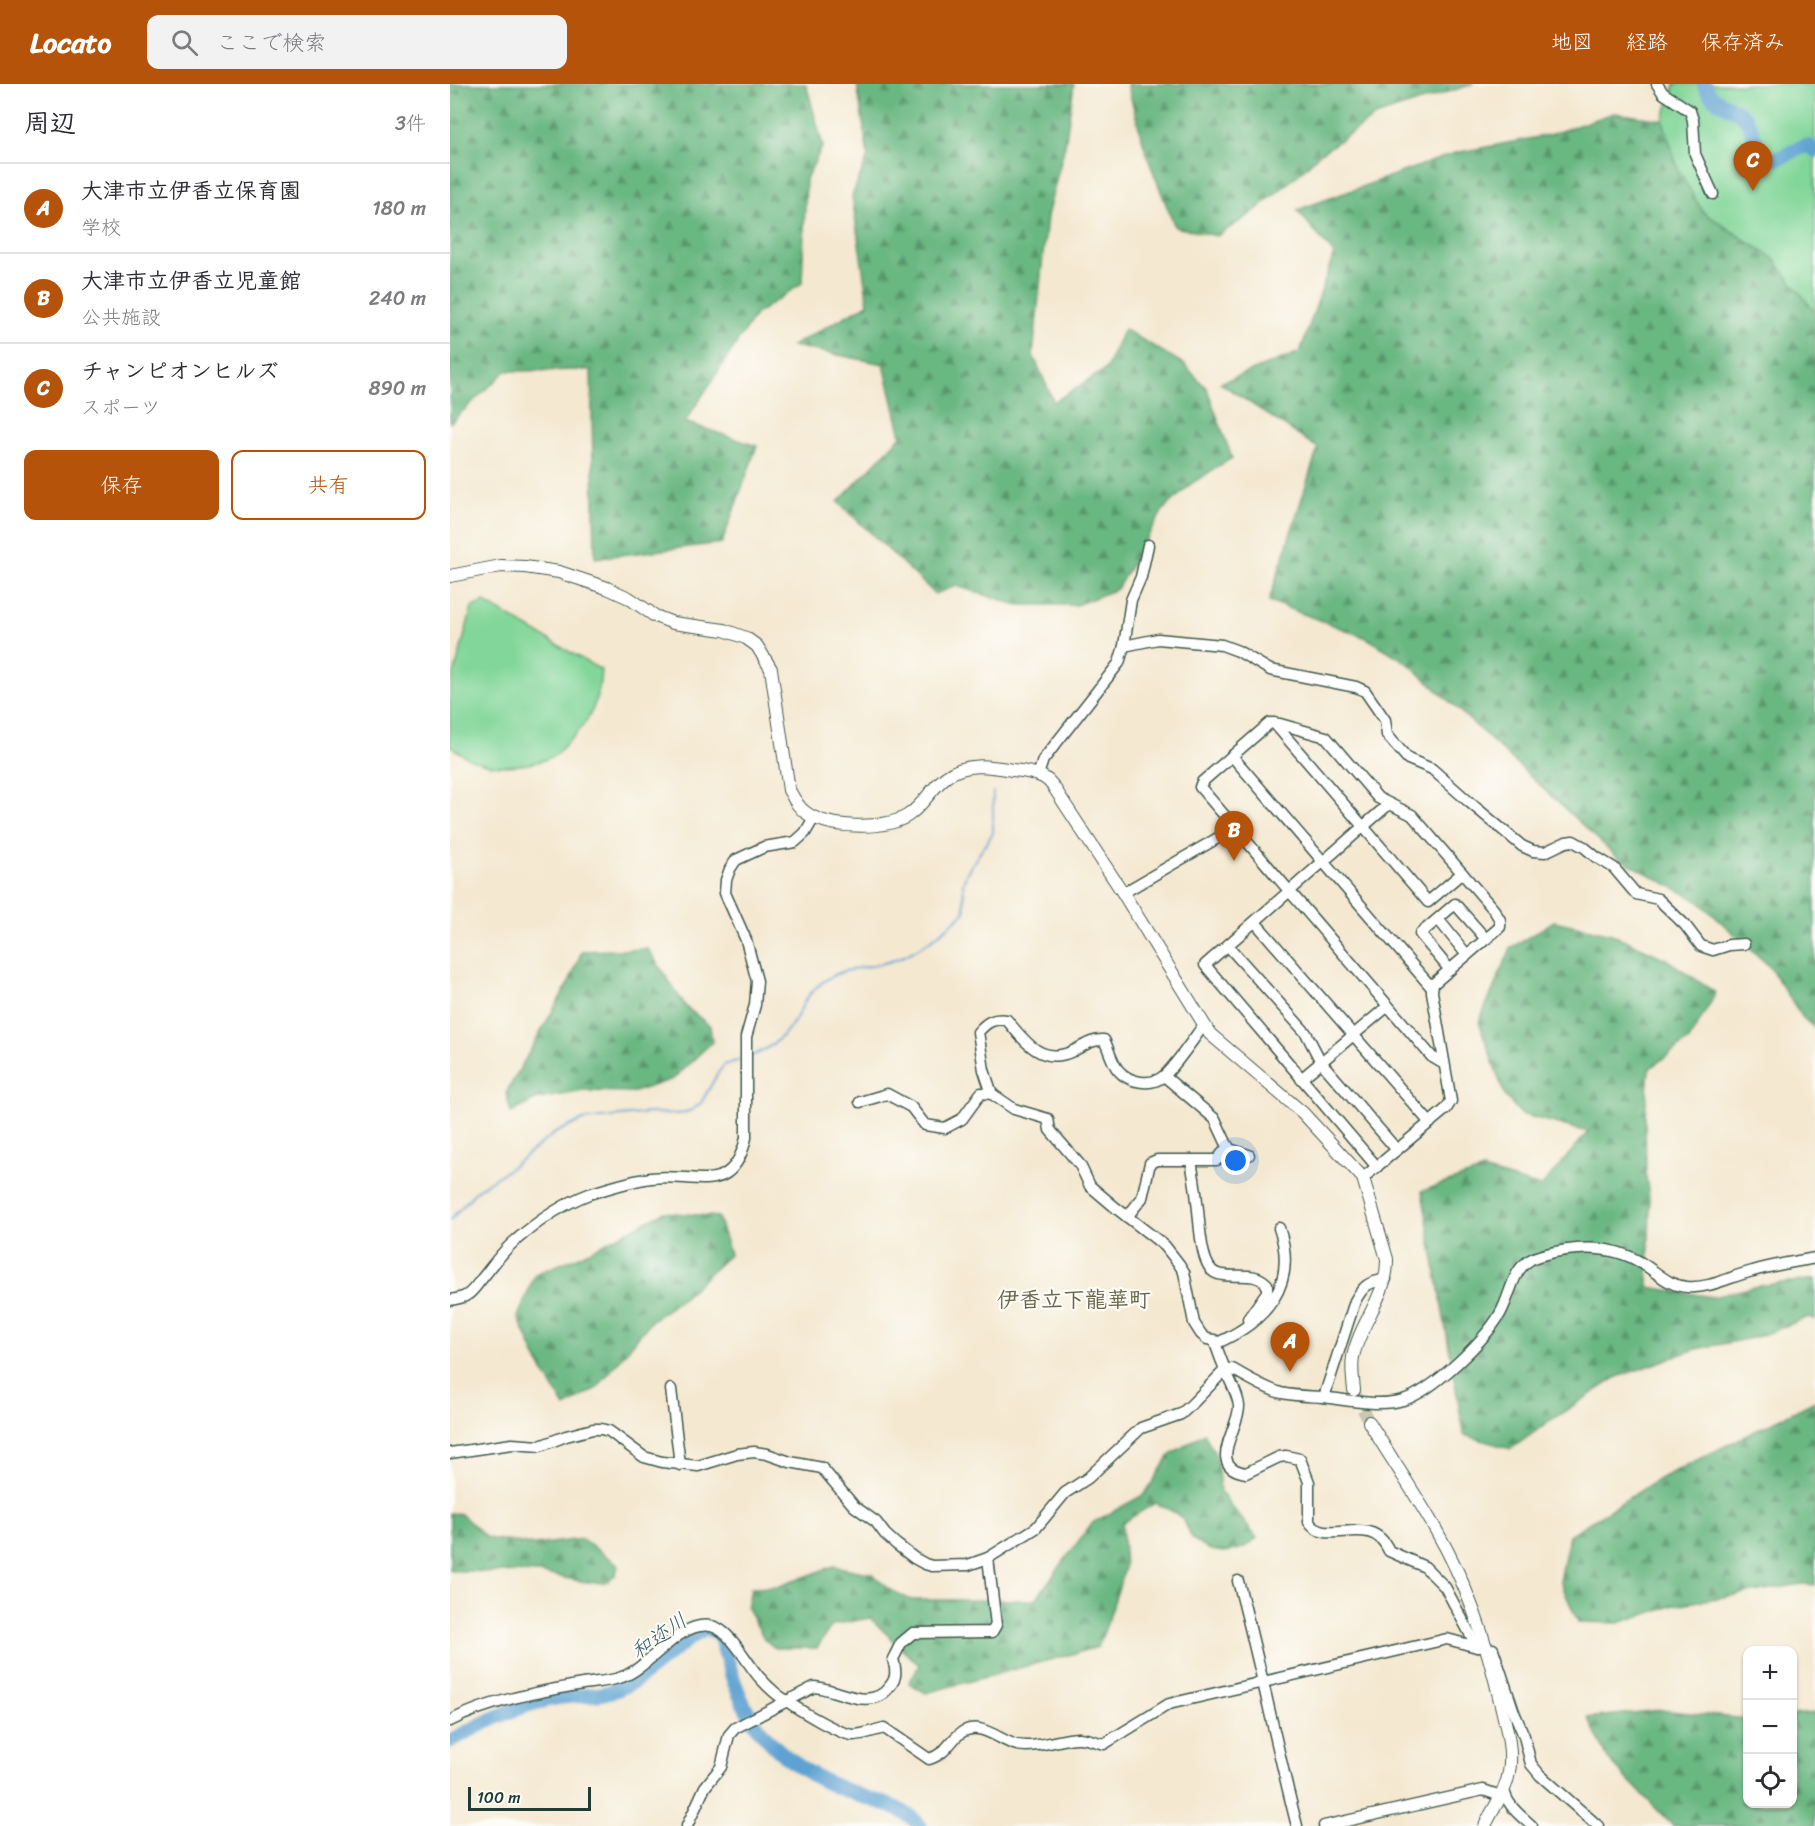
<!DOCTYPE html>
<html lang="ja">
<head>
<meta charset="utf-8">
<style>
  :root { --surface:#fff; --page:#f2f2f3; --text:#2b2b33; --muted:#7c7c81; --line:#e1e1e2; --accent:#b45309 }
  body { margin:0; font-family:Sriracha,"Klee One",sans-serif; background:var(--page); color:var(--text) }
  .controls { position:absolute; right:18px; bottom:18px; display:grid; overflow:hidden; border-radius:12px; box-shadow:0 2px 4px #0004 }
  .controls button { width:54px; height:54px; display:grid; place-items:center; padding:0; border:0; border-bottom:2px solid var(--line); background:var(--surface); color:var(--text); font:30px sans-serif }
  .scale { position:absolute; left:18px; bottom:15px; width:123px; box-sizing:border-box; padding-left:6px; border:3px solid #1f3d34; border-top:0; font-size:16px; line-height:21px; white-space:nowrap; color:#1f3d34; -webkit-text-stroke:4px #fdfcf7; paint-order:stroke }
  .you { position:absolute; left:786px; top:1077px; width:21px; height:21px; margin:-15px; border:4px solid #fff; border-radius:50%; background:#1a73e8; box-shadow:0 0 0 9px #1a73e833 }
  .badge { display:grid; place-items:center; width:39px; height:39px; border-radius:50%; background:var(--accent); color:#fff; font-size:20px; font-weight:700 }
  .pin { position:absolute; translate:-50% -50px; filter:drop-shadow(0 2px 3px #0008) }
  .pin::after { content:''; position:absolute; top:32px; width:21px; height:18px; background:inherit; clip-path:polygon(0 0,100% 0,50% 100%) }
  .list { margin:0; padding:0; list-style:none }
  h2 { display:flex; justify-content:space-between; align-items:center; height:78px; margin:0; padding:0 24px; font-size:26px }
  h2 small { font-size:20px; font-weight:400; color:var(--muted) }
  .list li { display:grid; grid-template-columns:39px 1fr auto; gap:18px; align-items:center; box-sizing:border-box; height:90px; padding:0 24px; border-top:2px solid var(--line) }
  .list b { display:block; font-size:22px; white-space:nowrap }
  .list p { margin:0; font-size:20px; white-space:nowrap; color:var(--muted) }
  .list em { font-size:20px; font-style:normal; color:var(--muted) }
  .actions { display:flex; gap:12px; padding:18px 24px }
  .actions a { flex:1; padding:14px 0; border:2px solid var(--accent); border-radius:12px; text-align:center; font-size:21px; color:var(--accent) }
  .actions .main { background:var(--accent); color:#fff }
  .icon { flex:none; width:33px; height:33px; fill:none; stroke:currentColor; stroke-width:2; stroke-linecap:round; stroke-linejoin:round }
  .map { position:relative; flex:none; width:1365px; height:1742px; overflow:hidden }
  header { display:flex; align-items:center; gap:36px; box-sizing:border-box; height:84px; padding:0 30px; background:var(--accent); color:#fff }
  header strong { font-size:28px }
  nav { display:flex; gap:33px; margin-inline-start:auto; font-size:21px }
  .search { width:420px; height:54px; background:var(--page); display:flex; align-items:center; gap:15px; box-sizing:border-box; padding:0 21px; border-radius:12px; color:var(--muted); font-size:22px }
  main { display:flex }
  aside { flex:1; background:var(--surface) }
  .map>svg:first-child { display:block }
  .forest { fill:url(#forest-firs); stroke:#447a5a; stroke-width:1.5 }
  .park { fill:#82d699; stroke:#508a66; stroke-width:1.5 }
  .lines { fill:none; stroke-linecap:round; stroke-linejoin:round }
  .stream { stroke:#5da2d2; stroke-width:2 }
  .river { stroke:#5da2d2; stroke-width:15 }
  .tertiary-tunnel { stroke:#c9c6b1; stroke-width:12; stroke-dasharray:12 6; stroke-linecap:butt }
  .minor-casing { stroke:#3f574b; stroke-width:13 }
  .tertiary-casing { stroke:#3f574b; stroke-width:14 }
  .minor { stroke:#fff; stroke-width:10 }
  .tertiary { stroke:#fff; stroke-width:12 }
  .labels { text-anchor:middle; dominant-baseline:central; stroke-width:4.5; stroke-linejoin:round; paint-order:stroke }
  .water-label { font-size:21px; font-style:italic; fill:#35606b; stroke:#fdfcf7 }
  .quarter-label { font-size:22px; font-weight:bold; fill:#69664a; stroke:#fdfcf7 }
</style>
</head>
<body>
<header>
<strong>Locato</strong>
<div class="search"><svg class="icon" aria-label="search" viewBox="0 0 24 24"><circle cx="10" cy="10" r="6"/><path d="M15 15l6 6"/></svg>ここで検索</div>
<nav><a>地図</a><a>経路</a><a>保存済み</a></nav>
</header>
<main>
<aside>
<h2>周辺<small>3件</small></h2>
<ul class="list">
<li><span class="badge">A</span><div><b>大津市立伊香立保育園</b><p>学校</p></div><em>180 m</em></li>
<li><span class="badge">B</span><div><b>大津市立伊香立児童館</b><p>公共施設</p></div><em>240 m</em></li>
<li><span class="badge">C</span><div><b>チャンピオンヒルズ</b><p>スポーツ</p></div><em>890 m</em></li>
</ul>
<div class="actions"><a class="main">保存</a><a>共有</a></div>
</aside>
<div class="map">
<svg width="1365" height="1742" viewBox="0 0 1365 1742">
  <defs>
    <pattern id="forest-firs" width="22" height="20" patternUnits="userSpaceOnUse" patternTransform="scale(1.5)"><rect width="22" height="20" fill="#69b781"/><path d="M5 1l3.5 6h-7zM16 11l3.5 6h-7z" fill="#56966a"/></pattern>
  </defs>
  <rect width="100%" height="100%" fill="#fdfcf7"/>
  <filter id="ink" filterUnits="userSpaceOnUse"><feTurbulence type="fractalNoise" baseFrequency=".0167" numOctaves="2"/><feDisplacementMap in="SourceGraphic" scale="12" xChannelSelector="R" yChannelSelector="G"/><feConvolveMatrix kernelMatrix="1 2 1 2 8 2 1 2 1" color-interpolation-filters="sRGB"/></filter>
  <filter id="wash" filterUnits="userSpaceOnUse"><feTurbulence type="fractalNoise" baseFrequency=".008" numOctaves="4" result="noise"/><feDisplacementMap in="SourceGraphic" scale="24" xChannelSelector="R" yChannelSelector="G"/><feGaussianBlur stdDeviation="1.35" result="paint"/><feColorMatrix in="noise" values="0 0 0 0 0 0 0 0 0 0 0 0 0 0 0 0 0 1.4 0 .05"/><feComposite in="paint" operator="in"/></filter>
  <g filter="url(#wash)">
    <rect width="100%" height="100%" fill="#f4e8d0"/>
    <g class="forest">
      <polygon points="0,0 356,0 373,62 356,95 352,199 305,231 235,338 307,362 272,459 145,474 141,286 56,287 0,339"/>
      <polygon points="407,0 624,0 615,61 597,132 583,271 604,318 656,285 674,245 734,280 757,305 782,374 742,399 713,426 667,505 626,521 567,521 506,502 485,510 388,418 451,352 434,280 342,262 418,220 402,112 418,72"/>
      <polygon points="677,0 1023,0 928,31 868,71 850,89 800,131 767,152 725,143 697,72"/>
      <polygon points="1164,29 1213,36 1228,85 1253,128 1323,174 1365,228 1365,945 1353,934 1319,882 1248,817 1167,773 958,579 917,554 819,517 868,364 770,299 850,268 884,170 847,126 1005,69 1099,51"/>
      <polygon points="1104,837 1162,850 1216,875 1266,909 1239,956 1199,985 1195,1033 1196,1091 1200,1120 1198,1203 1263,1213 1307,1202 1365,1195 1365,1236 1359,1233 1307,1253 1246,1265 1167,1293 1104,1334 1061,1365 1014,1351 972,1107 1033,1086 1091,1103 1138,1048 1071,1030 1055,1012 1029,938 1061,864"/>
      <polygon points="198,865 236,923 260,942 262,958 223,995 184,1008 133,1007 85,1016 61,1029 56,1009 119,898 132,867"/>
      <polygon points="214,1128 268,1133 280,1170 234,1213 201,1237 147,1304 115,1323 90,1282 68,1233 85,1190 130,1172"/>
      <polygon points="1365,1317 1365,1501 1352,1500 1225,1521 1168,1539 1128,1538 1110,1497 1119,1451 1211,1394"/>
      <path d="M754 1349 767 1373 770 1408 807 1454C790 1471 762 1473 744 1456 738 1451 738 1442 733 1436 728 1428 713 1423 705 1419L672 1439 675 1484 658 1537 648 1563 476 1609 459 1599 469 1581 420 1534 382 1541 367 1564H325L315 1556 297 1524 301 1504 327 1503 384 1482 423 1490 437 1504 461 1516H585L642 1439 695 1410 719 1372Z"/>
      <path d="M0 1429 11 1430 37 1454 84 1461 132 1455 168 1480 166 1490 158 1498C133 1501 113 1492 89 1489 60 1487 30 1489 0 1486Z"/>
      <polygon points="1210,1626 1297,1635 1298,1720 1342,1720 1343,1631 1365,1629 1365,1742 1223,1742 1158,1675 1138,1634"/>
    </g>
    <g class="park">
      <polygon points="1225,0 1365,0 1365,228 1323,174 1253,128 1228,85 1213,36"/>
      <path d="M34 518 151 586C149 618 141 637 117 659 113 663 109 669 104 672 89 679 71 682 54 682 33 682 15 675 0 661V605L22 523Z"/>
    </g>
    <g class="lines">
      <g class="stream">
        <path d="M298 973C316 968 335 952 345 936 354 921 353 915 368 902 392 881 414 886 441 877 469 868 494 847 515 828L513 800 517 788 543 749V708"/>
        <polyline points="0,1136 28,1105 56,1087 105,1049 133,1036 199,1029 229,1030 242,1026 251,1019 268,989 274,981 293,975"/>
      </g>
      <g class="river">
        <path d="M1254 0C1263 23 1283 19 1295 34 1303 44 1308 70 1318 74 1335 80 1352 53 1365 66"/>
        <path d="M0 1657C33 1639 63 1623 101 1615 123 1610 146 1614 168 1605 197 1594 225 1561 254 1545L265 1547 270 1552C276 1570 280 1588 287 1605 309 1661 353 1692 408 1711 428 1718 456 1724 470 1742"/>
      </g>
    </g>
  </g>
  <g filter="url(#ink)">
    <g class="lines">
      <polyline class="tertiary-tunnel" points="905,1309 919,1338"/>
      <defs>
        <g id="minor">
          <polyline points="1207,0 1213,9 1240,27 1243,36 1245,70 1263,110"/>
          <polyline points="674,562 681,516 691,493 698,461"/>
          <polyline points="824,639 978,818 1012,789"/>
          <polyline points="782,672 982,904"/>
          <polyline points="588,691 593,676 669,579 674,562 708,555 772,561 788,567 820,586 906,603 915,607 935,636 937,651 958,675 982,685 1018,717 1072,762 1083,767 1095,768 1116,758 1123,757 1134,763 1146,773 1164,784 1186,810 1208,815 1235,841 1251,862 1263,866 1279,861 1294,860"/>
          <polyline points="673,809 785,744"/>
          <polyline points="988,835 1017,871"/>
          <polyline points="805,838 980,1039"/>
          <polyline points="778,862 856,949 871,978 947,1066"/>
          <polyline points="1000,886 970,850 1005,820 1036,855"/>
          <polyline points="714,992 765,1035 779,1065 799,1071"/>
          <polyline points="851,995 938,922"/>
          <path d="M542 1010 534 986 528 948C537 938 543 934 557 936 574 957 592 982 623 967 634 962 642 955 654 956 659 965 661 977 668 986 679 999 702 1003 715 991 728 978 742 957 753 942"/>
          <path d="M410 1018 437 1010 461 1023 475 1041 495 1044 512 1035 531 1009 542 1010 564 1025 598 1035 600 1046 630 1081 640 1102 666 1124 715 1162 729 1180 734 1188 744 1239 751 1250 757 1255 764 1256C768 1267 771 1277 776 1287 780 1298 788 1310 789 1322 790 1343 755 1383 796 1389L829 1373 836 1372 850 1375 859 1398V1438C876 1465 921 1426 939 1467L975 1483 995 1503 1027 1563"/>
          <path d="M741 1076C743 1090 746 1104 747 1118 750 1135 749 1185 768 1190 785 1195 803 1186 817 1200V1208L798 1235 799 1240"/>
          <polyline points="927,1083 755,881 939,720"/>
          <polyline points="913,1094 996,1025 1001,1017 982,908 983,900 1050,843 1050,836 1044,826 962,731 928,714 876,653 830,640 820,639 752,698 750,703 982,973 994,980"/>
          <polyline points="677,1133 692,1114 700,1079 707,1076 767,1076 778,1062"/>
          <path d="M0 1216C6 1215 13 1214 17 1211 22 1208 26 1202 30 1197 41 1184 52 1167 66 1156 87 1138 113 1120 139 1110 155 1105 185 1096 201 1094 245 1088 282 1115 296 1054V953L305 921 307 897 296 856 275 809 276 796 280 785 286 776 314 763 345 758 355 749 362 737"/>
          <path d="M765 1260C815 1238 849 1202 829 1144"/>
          <polyline points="221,1305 230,1381"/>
          <path d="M874 1313 905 1217C914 1201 917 1199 936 1195"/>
          <polyline points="0,1369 62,1360 90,1362 116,1352 143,1345 151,1345 159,1347 194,1373 212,1378 248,1382 287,1370 304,1368 317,1370 340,1378 372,1384 404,1422 426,1438 435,1450 446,1460 464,1474 475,1480 482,1482 518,1481 538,1474"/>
          <path d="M788 1497C810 1578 826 1661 847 1742"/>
          <polyline points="1043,1565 1064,1628 1074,1652 1081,1680 1090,1691 1148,1742"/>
          <path d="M0 1637C39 1617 84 1609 127 1601 142 1598 159 1598 172 1593 201 1583 229 1536 261 1542 281 1546 297 1580 310 1594 318 1603 328 1612 338 1618 351 1627 389 1650 403 1651 413 1651 425 1646 434 1644L479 1675C499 1669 500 1654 514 1647 532 1638 550 1657 567 1661 586 1665 608 1655 627 1654 635 1653 645 1658 654 1660L719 1620 997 1555 1027 1563H1035"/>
          <path d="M1054 1705C1056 1721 1071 1732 1082 1742"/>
          <path d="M237 1742 255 1703 271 1683 279 1651 285 1644 364 1603C389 1605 421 1629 440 1602 447 1594 446 1586 443 1575L451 1559 463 1549 542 1548 546 1541 538 1474 586 1444 615 1409 638 1394 691 1344 731 1330 742 1320 775 1286 782 1285C797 1293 814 1304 831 1309 844 1312 858 1312 872 1313 897 1316 928 1323 953 1316 982 1308 1035 1256 1050 1230 1064 1205 1061 1179 1092 1171 1126 1162 1163 1160 1193 1180 1208 1189 1219 1202 1237 1203 1260 1205 1281 1192 1303 1187 1323 1181 1344 1178 1365 1174"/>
          <polyline points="874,1742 1033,1706 1051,1712"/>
        </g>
        <g id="tertiary">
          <path d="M0 492 51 482 75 483 109 488 157 504 179 514 205 532 223 539 274 546 296 554 307 562 321 585 339 706C344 715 348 723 355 728 377 745 434 746 457 732 473 722 481 704 496 693 515 678 540 682 562 686 572 687 583 688 593 693 597 695 600 698 603 702L673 809 760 950 853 1029 913 1094 937 1175C938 1211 910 1238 903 1273 901 1284 903 1295 904 1306"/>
          <path d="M919 1338C941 1374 965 1409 986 1446 1016 1498 1038 1562 1051 1621 1056 1642 1063 1667 1059 1688 1056 1708 1043 1724 1035 1742"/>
        </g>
      </defs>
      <use href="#minor" class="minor-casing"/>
      <use href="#tertiary" class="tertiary-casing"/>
      <use href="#minor" class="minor"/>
      <use href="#tertiary" class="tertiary"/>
    </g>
  </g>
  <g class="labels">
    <g class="water-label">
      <text transform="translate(209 1552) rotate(-35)">和迩川</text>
    </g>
    <g class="quarter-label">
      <text x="624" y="1215">伊香立下龍華町</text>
    </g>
  </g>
</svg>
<div class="controls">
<button>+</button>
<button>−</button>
<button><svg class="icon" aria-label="locate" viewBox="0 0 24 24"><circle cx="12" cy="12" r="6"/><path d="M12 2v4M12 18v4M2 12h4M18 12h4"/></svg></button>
</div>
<div class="scale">100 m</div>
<div class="you"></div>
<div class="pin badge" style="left:840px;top:1288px">A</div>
<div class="pin badge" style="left:784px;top:777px">B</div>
<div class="pin badge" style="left:1303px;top:107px">C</div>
</div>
</main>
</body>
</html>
